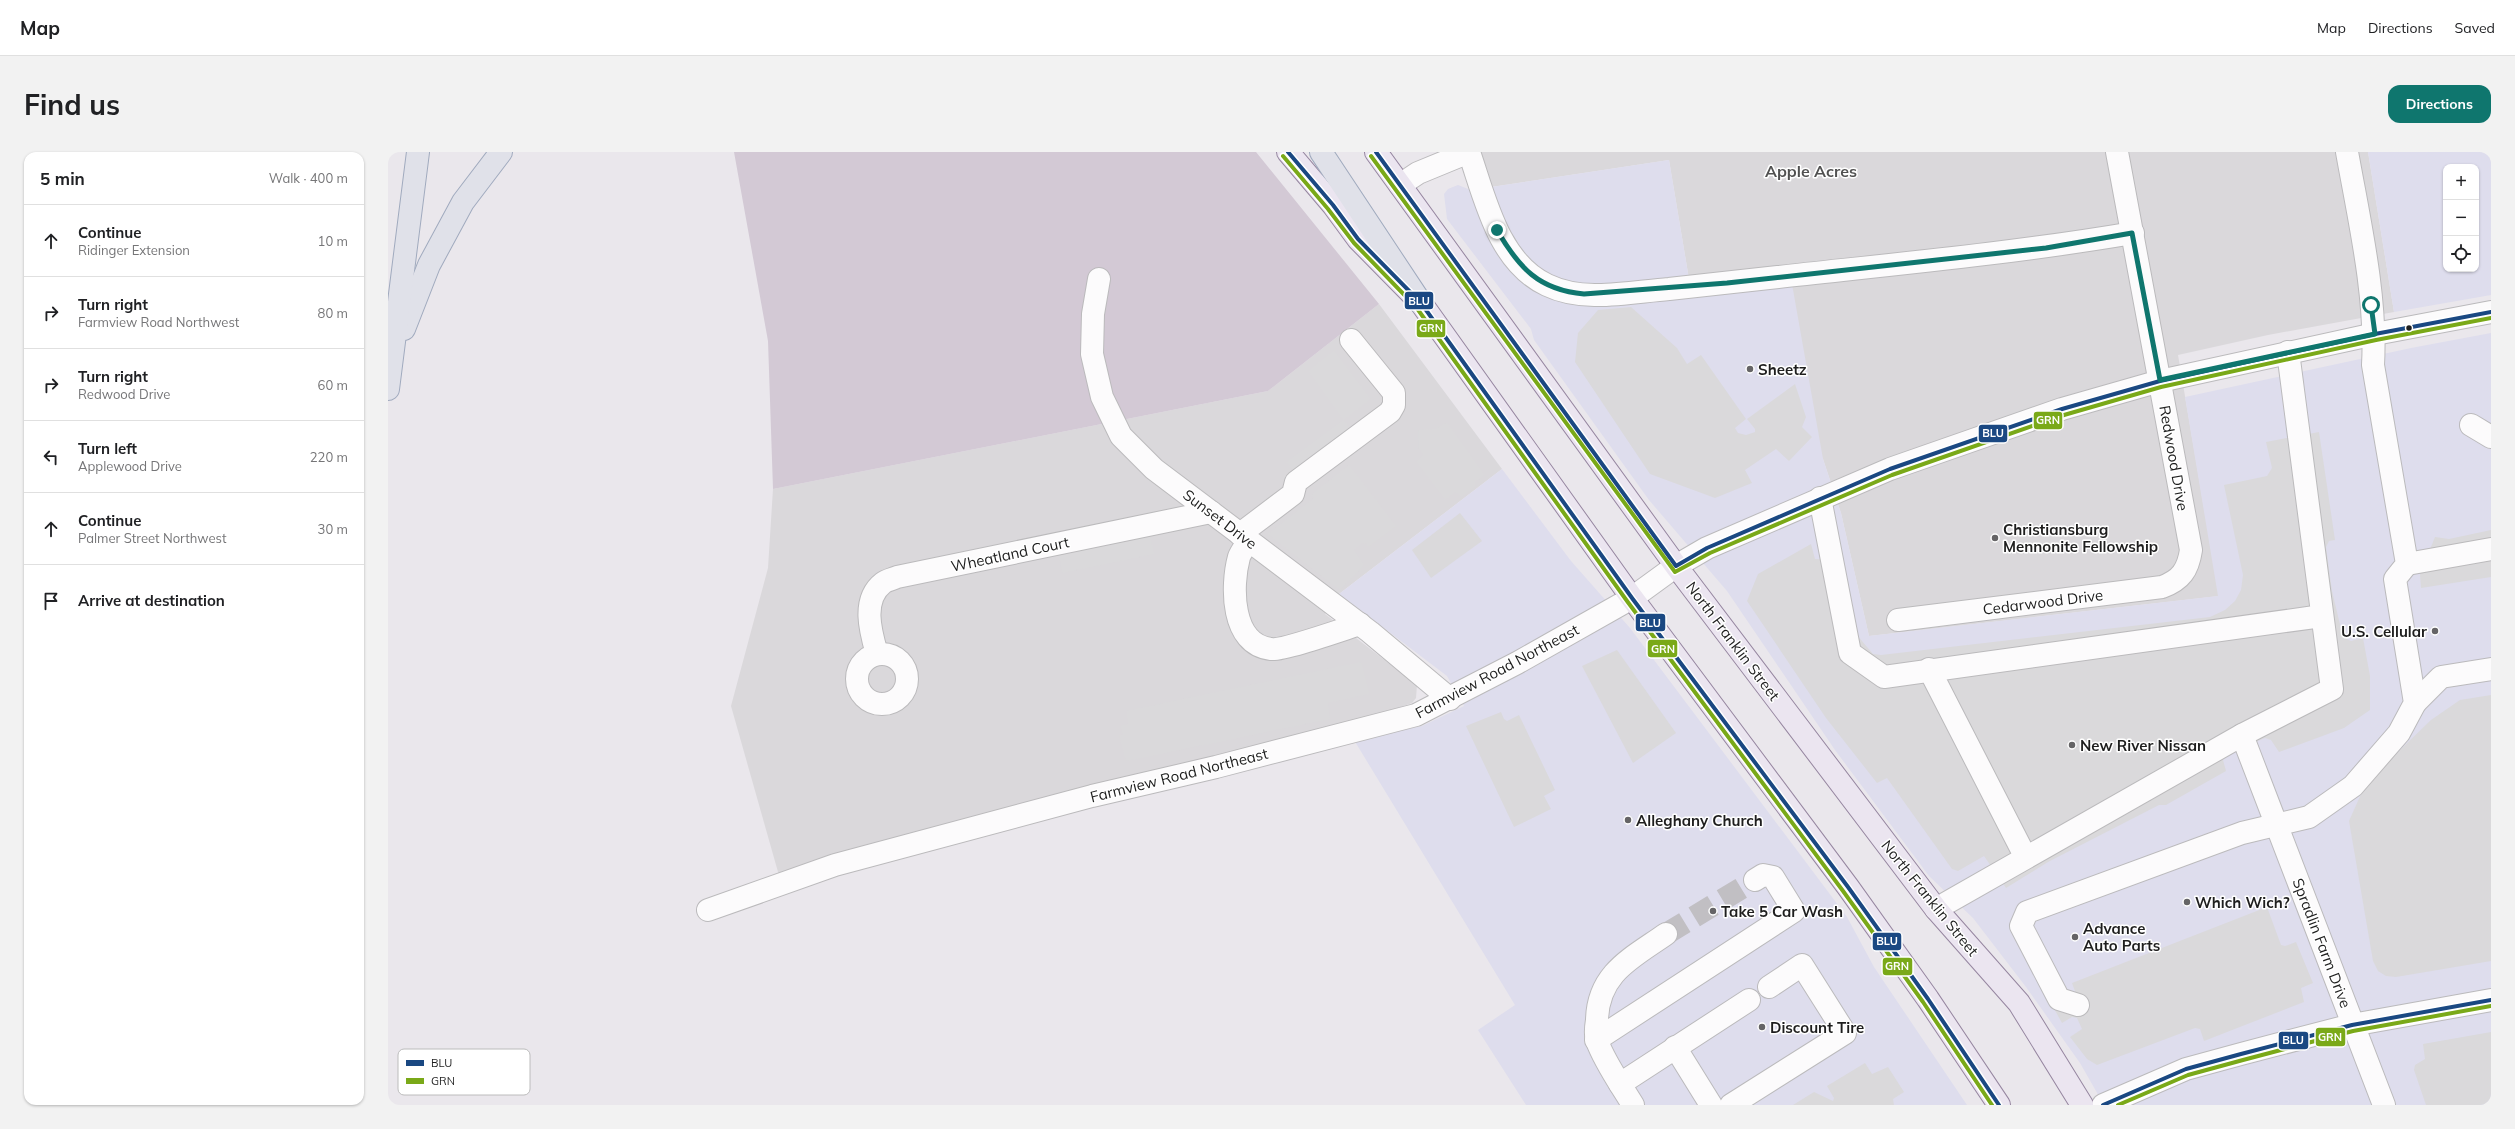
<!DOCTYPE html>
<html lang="en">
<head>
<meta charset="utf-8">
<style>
  :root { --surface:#fff; --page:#f2f2f2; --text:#202124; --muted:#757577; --line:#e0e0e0; --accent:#0f766e }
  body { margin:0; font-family:Mulish,sans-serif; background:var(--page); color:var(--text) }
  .controls { position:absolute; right:12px; top:12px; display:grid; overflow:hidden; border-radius:8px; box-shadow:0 1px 3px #0004 }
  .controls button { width:36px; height:36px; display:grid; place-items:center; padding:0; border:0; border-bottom:1px solid var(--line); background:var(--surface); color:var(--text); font:20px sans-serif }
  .stop { position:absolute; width:12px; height:12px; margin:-9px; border:3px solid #0f766e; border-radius:50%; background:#fff }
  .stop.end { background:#0f766e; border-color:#fff; box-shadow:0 1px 4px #0008 }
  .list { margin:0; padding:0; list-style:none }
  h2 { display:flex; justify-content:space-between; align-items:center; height:52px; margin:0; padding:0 16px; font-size:17px }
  h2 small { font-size:13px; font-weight:400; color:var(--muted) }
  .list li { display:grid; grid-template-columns:26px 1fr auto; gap:12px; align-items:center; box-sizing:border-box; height:72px; padding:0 16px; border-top:1px solid var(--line) }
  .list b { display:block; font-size:15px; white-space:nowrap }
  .list p { margin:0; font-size:13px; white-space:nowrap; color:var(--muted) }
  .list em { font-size:13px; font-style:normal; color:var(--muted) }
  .icon { flex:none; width:22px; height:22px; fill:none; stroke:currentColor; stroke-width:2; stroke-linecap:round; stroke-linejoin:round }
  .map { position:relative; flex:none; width:2103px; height:953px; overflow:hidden; border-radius:12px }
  header { display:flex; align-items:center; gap:24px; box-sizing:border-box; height:56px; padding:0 20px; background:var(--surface); border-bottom:1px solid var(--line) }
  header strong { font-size:19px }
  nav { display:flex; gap:22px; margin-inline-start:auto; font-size:14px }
  .intro { display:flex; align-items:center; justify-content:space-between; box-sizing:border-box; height:96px; padding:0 24px }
  h1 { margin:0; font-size:28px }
  .button { padding:10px 18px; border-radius:12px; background:var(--accent); color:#fff; font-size:14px; font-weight:700 }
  main { display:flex; gap:24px; padding:0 24px }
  aside { flex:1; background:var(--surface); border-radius:12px; box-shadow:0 1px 3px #0004 }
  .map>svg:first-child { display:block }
  .residential { fill:#dad8db }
  .commercial { fill:#dedded; fill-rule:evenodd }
  .construction { fill:#d3c9d5 }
  .parking { fill:#dad9db }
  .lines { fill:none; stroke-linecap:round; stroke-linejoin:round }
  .minor-tunnel { stroke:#c1bfc3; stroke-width:22; stroke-dasharray:22 11; stroke-linecap:butt }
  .minor-casing { stroke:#bbbabc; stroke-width:24 }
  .major-casing { stroke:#9686a0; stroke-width:24 }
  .highway-casing { stroke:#a0aabe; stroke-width:24 }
  .minor { stroke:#fcfbfc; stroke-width:22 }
  .major { stroke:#ebe5f0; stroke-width:22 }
  .highway { stroke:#e0e1e9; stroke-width:22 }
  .bus-1-casing { stroke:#fff; stroke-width:7 }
  .bus-2-casing { stroke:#fff; stroke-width:7 }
  .bus-1 { stroke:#1a4882; stroke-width:4 }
  .bus-2 { stroke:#7aa918; stroke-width:4 }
  .route { stroke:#0f766e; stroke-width:5 }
  .bus-dot { fill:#1e1e1e; stroke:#fff; stroke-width:1.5 }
  .poi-dot { fill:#656466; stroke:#fff; stroke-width:1.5 }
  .labels { text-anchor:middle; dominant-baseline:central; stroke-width:3; stroke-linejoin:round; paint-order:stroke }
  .poi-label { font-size:15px; font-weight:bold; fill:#1e1e1e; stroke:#fff; text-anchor:start }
  .street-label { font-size:15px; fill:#1e1e1e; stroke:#fff }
  .neighbourhood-label { font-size:16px; font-weight:bold; fill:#515151; stroke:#fff }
  .key { fill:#fff; stroke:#bcbcbc; stroke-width:1 }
  .key-label { font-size:11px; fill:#1e1e1e }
  .line-badge { stroke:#fff; stroke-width:1.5 }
  .badge-label { font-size:11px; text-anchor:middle; font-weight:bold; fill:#fff }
</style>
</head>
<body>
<header>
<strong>Map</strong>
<nav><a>Map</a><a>Directions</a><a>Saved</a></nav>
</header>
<div class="intro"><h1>Find us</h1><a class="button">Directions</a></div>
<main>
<aside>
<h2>5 min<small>Walk · 400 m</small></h2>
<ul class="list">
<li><svg class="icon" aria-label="ahead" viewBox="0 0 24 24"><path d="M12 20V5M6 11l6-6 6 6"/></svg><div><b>Continue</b><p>Ridinger Extension</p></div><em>10 m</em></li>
<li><svg class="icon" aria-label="right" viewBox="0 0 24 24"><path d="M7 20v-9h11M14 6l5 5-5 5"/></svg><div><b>Turn right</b><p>Farmview Road Northwest</p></div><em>80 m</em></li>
<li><svg class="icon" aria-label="right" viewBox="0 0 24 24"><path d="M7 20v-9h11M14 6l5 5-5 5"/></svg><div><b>Turn right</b><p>Redwood Drive</p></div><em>60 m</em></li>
<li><svg class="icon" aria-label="left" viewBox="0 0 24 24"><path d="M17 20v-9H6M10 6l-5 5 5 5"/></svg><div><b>Turn left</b><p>Applewood Drive</p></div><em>220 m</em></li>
<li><svg class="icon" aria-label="ahead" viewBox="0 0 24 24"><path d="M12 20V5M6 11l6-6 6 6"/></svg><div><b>Continue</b><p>Palmer Street Northwest</p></div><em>30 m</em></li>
<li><svg class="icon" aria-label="arrive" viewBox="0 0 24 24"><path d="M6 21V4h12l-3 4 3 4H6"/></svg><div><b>Arrive at destination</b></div></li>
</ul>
</aside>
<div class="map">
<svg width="2103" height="953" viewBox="0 0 2103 953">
  <rect width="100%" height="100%" fill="#eae7ec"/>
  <g class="residential">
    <polygon points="1093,0 1980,0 2006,160 1880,183 1790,203 1831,444 1481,484 1453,361 1435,307 1301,127 1281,8 1103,35"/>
    <polygon points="991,152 1114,317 951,442 937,462 1029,533 1028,546 1024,551 958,574 392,727 343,554 380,416 385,337 880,239"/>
  </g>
  <g class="commercial">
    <path d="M1980 0H2103V143L2006 160ZM2058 15H2088V117H2058Z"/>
    <polygon points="1281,8 1301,127 1404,132 1435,307 1453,361 1481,484 1830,444 1797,245 2023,196 2103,181 2103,953 1716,953 1692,911 1638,835 1585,766 1541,724 1447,598 1339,439 1261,348 1146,188 1143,177 1059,67 1056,42 1060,37 1070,33 1085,39 1103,35"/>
    <polygon points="1114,317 1183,409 1242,476 1459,765 1486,815 1579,953 1138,953 1090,878 1127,853 966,588 1034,574 1076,554 1059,524 951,442"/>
  </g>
  <polygon class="construction" points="346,0 868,0 991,152 880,239 385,337 380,189"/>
  <g class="parking">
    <polygon points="1243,155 1289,196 1299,212 1313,203 1358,267 1347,276 1350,281 1358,283 1367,280 1367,277 1359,267 1407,232 1418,265 1414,275 1424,285 1401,309 1388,297 1357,318 1364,331 1327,346 1262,322 1187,210 1190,181 1210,158"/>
    <polygon points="946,198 983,247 956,268 975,294 919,337 898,310 955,268 920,219"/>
    <polygon points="1059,270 1097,323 1087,330 1087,335 1073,346 1068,340 1057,348 1028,310 1035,303 1031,297 1030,278 1047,277"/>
    <polygon points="1931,280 1947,388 1941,389 1938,395 1944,439 1955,485 1963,489 1975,486 1982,524 1982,558 1956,576 1891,600 1883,588 1877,586 1838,602 1835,608 1838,619 1778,653 1771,653 1660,710 1618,736 1596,704 1570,719 1564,717 1499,626 1489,631 1438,566 1359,449 1370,422 1423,392 1427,407 1452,408 1468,482 1485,502 1493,503 1822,465 1837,458 1847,449 1853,438 1855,423 1836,333 1879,324 1884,316 1878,290"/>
    <polygon points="961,313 1008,374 980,395 979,392 974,391 966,398 976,413 952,438 880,382 926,346 923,343"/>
    <polygon points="1072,361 1094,389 1043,426 1024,398"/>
    <polygon points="758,363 766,402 674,421 667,381"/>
    <polygon points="2103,378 2103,425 2033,436 2032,422 2047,385 2061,387"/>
    <polygon points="1229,498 1288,581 1245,611 1194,514"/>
    <polygon points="973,510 981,542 940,551 942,567 738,609 731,583 735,582 733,574 740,572 738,559"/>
    <polygon points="2103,543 2103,809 2008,825 1998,824 1990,819 1985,809 1961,669 1978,631 2043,568 2072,548"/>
    <polygon points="1113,560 1116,567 1119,569 1131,563 1167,638 1156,644 1163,657 1126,675 1078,574"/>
    <polygon points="1879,755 1893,793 1897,794 1908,790 1925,831 1913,836 1916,850 1816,889 1812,877 1807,876 1709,913 1699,907 1682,885 1694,877 1689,866 1684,865 1674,871 1664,853 1688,842 1684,831"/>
    <polygon points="2103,880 2103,953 2038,953 2026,918 2027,913 2037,907 2035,892"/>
    <polygon points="1477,911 1484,922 1500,915 1516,940 1505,947 1506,953 1405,953 1426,940 1445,949 1446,946 1439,934"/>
  </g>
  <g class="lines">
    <polyline class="minor-tunnel" points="1278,782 1367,728"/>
    <defs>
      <g id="minor">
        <path d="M1081 0C1097 46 1110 110 1159 133 1196 151 1242 140 1281 137 1317 133 1353 129 1390 125 1508 112 1627 101 1745 81"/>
        <polyline points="1012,33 1030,21 1081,0"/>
        <polyline points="711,127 705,162 704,202 714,245 733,284 766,317 982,480 1062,547"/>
        <polyline points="2083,273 2103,285"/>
        <polyline points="1432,346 1462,501 1496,525 1934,464"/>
        <polyline points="852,382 905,342 908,330 1002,260 1006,253 1006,241 963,188"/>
        <path d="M861 389C858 394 853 399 851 405 843 434 843 493 883 497 894 499 956 477 972 472"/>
        <polyline points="2019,412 2103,397"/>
        <path d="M1510 468 1774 435C1793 428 1800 418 1803 398L1729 0"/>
        <circle cx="494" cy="527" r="25"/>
        <path d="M489 502C483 481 473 448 495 431 499 428 505 427 509 425L823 360"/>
        <polyline points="1541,517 1637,704"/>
        <polyline points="2027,551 2053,525 2103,517"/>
        <polyline points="1854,583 1996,953"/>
        <polyline points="1548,757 1854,583 1944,537 1900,200"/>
        <polyline points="320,758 447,713 704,644 828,615 1028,563 1129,511 1244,446 1288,414 1319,396 1502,317 1674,257 1772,229 1987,182 2103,160"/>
        <path d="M1690 853 1671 847 1633 774 1639 760 1854 681 1921 665 1965 634 2011 581 2027 551 2007 427 2019 412 1985 213C1989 145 1971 67 1959 0"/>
        <polyline points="1208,888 1406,759 1385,725 1375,723 1367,728"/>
        <polyline points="1287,895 1323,953"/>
        <polyline points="1232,932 1361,848"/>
        <path d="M1245 953C1233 933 1217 911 1209 889 1207 883 1208 874 1209 868 1210 821 1244 806 1278 782"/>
        <polyline points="1343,953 1457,881 1414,813 1381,835"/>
        <polyline points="1715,953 1798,917 1853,902 1964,873 2103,848"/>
      </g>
      <g id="major">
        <polyline points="900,0 945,53 970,87 1033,151 1244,446 1460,735 1540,847 1611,953"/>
        <polyline points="988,0 1288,414 1548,757 1631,851 1694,953"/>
      </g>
      <g id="highway">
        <polyline points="933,0 1033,151"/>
        <polyline points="16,177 41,113 75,50 113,0"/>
        <polyline points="0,237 30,0"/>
      </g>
    </defs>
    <use href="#minor" class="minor-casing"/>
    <use href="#major" class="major-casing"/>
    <use href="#highway" class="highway-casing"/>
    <use href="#minor" class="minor"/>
    <use href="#major" class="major"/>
    <use href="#highway" class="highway"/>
    <defs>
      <g id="bus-1">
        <polyline points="900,0 945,53 970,87 1033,151 1244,446 1460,735 1540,847 1611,953"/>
        <polyline points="988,0 1288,414 1319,396 1502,317 1674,257 1772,229 1987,182 2103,160"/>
        <polyline points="1715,953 1798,917 1853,902 1964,873 2103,848"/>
      </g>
      <g id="bus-2">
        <polyline points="895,4 940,57 966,91 1028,155 1239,449 1455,739 1535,850 1604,953"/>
        <polyline points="983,4 1287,420 1322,401 1504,323 1676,263 1773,235 1988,188 2103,166"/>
        <polyline points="1730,953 1800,923 1855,908 1965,879 2103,854"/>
      </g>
    </defs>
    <use href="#bus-1" class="bus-1-casing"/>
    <use href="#bus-2" class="bus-2-casing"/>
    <use href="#bus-1" class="bus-1"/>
    <use href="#bus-2" class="bus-2"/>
  </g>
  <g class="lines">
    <path class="route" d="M1109 78C1131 116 1151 138 1196 142L1339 131 1658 96 1744 81 1772 228 1987 182 1983 153"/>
  </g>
  <circle class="bus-dot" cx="2021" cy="176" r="3.5"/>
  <g class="poi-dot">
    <circle cx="1362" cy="217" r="4"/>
    <circle cx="1607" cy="386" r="4"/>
    <circle cx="2047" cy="479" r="4"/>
    <circle cx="1684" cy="593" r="4"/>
    <circle cx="1240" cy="668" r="4"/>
    <circle cx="1799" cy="750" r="4"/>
    <circle cx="1325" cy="759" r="4"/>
    <circle cx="1687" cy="785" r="4"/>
    <circle cx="1374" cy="875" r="4"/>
  </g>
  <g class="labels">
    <g class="poi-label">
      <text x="1370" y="217">Sheetz</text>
      <text x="1615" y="377">Christiansburg<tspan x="1615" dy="17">Mennonite Fellowship</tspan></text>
      <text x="2039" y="479" text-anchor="end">U.S. Cellular</text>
      <text x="1692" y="593">New River Nissan</text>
      <text x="1248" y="668">Alleghany Church</text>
      <text x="1807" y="750">Which Wich?</text>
      <text x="1333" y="759">Take 5 Car Wash</text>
      <text x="1695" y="776">Advance<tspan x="1695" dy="17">Auto Parts</tspan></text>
      <text x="1382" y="875">Discount Tire</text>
    </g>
    <g class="street-label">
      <text transform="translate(1786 306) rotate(80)">Redwood Drive</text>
      <text transform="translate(832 367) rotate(37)">Sunset Drive</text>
      <text transform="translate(622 402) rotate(-12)">Wheatland Court</text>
      <text transform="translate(1655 450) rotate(-7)">Cedarwood Drive</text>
      <text transform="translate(1345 489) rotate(53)">North Franklin Street</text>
      <text transform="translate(1109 519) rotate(-28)">Farmview Road Northeast</text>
      <text transform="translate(791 623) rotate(-14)">Farmview Road Northeast</text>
      <text transform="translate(1542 746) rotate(51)">North Franklin Street</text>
      <text transform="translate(1934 791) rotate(69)">Spradlin Farm Drive</text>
    </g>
    <g class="neighbourhood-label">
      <text x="1423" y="19">Apple Acres</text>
    </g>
  </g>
  <rect x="10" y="897" width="132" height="46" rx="6" class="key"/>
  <rect x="18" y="908" width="18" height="6" fill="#1a4882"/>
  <rect x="18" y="926" width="18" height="6" fill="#7aa918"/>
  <g class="key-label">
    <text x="43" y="915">BLU</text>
    <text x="43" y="933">GRN</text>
  </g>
  <g class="line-badge">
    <rect x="1016" y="139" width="30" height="19" rx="4" fill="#1a4882"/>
    <rect x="1028" y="167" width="30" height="19" rx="4" fill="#7aa918"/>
    <rect x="1645" y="259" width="30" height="19" rx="4" fill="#7aa918"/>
    <rect x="1590" y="272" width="30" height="19" rx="4" fill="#1a4882"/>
    <rect x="1247" y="461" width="31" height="19" rx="4" fill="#1a4882"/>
    <rect x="1259" y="487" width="31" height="19" rx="4" fill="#7aa918"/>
    <rect x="1484" y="780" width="30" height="19" rx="4" fill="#1a4882"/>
    <rect x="1494" y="805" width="31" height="19" rx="4" fill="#7aa918"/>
    <rect x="1927" y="875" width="31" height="20" rx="4" fill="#7aa918"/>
    <rect x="1890" y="879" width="31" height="19" rx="4" fill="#1a4882"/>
  </g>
  <g class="badge-label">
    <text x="1031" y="153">BLU</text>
    <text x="1043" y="180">GRN</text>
    <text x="1660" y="272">GRN</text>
    <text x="1605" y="285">BLU</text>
    <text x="1262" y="475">BLU</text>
    <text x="1275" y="501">GRN</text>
    <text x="1499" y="793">BLU</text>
    <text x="1509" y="818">GRN</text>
    <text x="1942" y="889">GRN</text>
    <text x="1905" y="892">BLU</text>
  </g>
</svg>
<div class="controls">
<button>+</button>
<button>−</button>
<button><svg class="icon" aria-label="locate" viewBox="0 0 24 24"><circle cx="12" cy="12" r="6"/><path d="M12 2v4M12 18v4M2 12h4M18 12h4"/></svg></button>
</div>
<div class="stop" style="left:1983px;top:153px"></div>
<div class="stop end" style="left:1109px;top:78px"></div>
</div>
</main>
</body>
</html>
